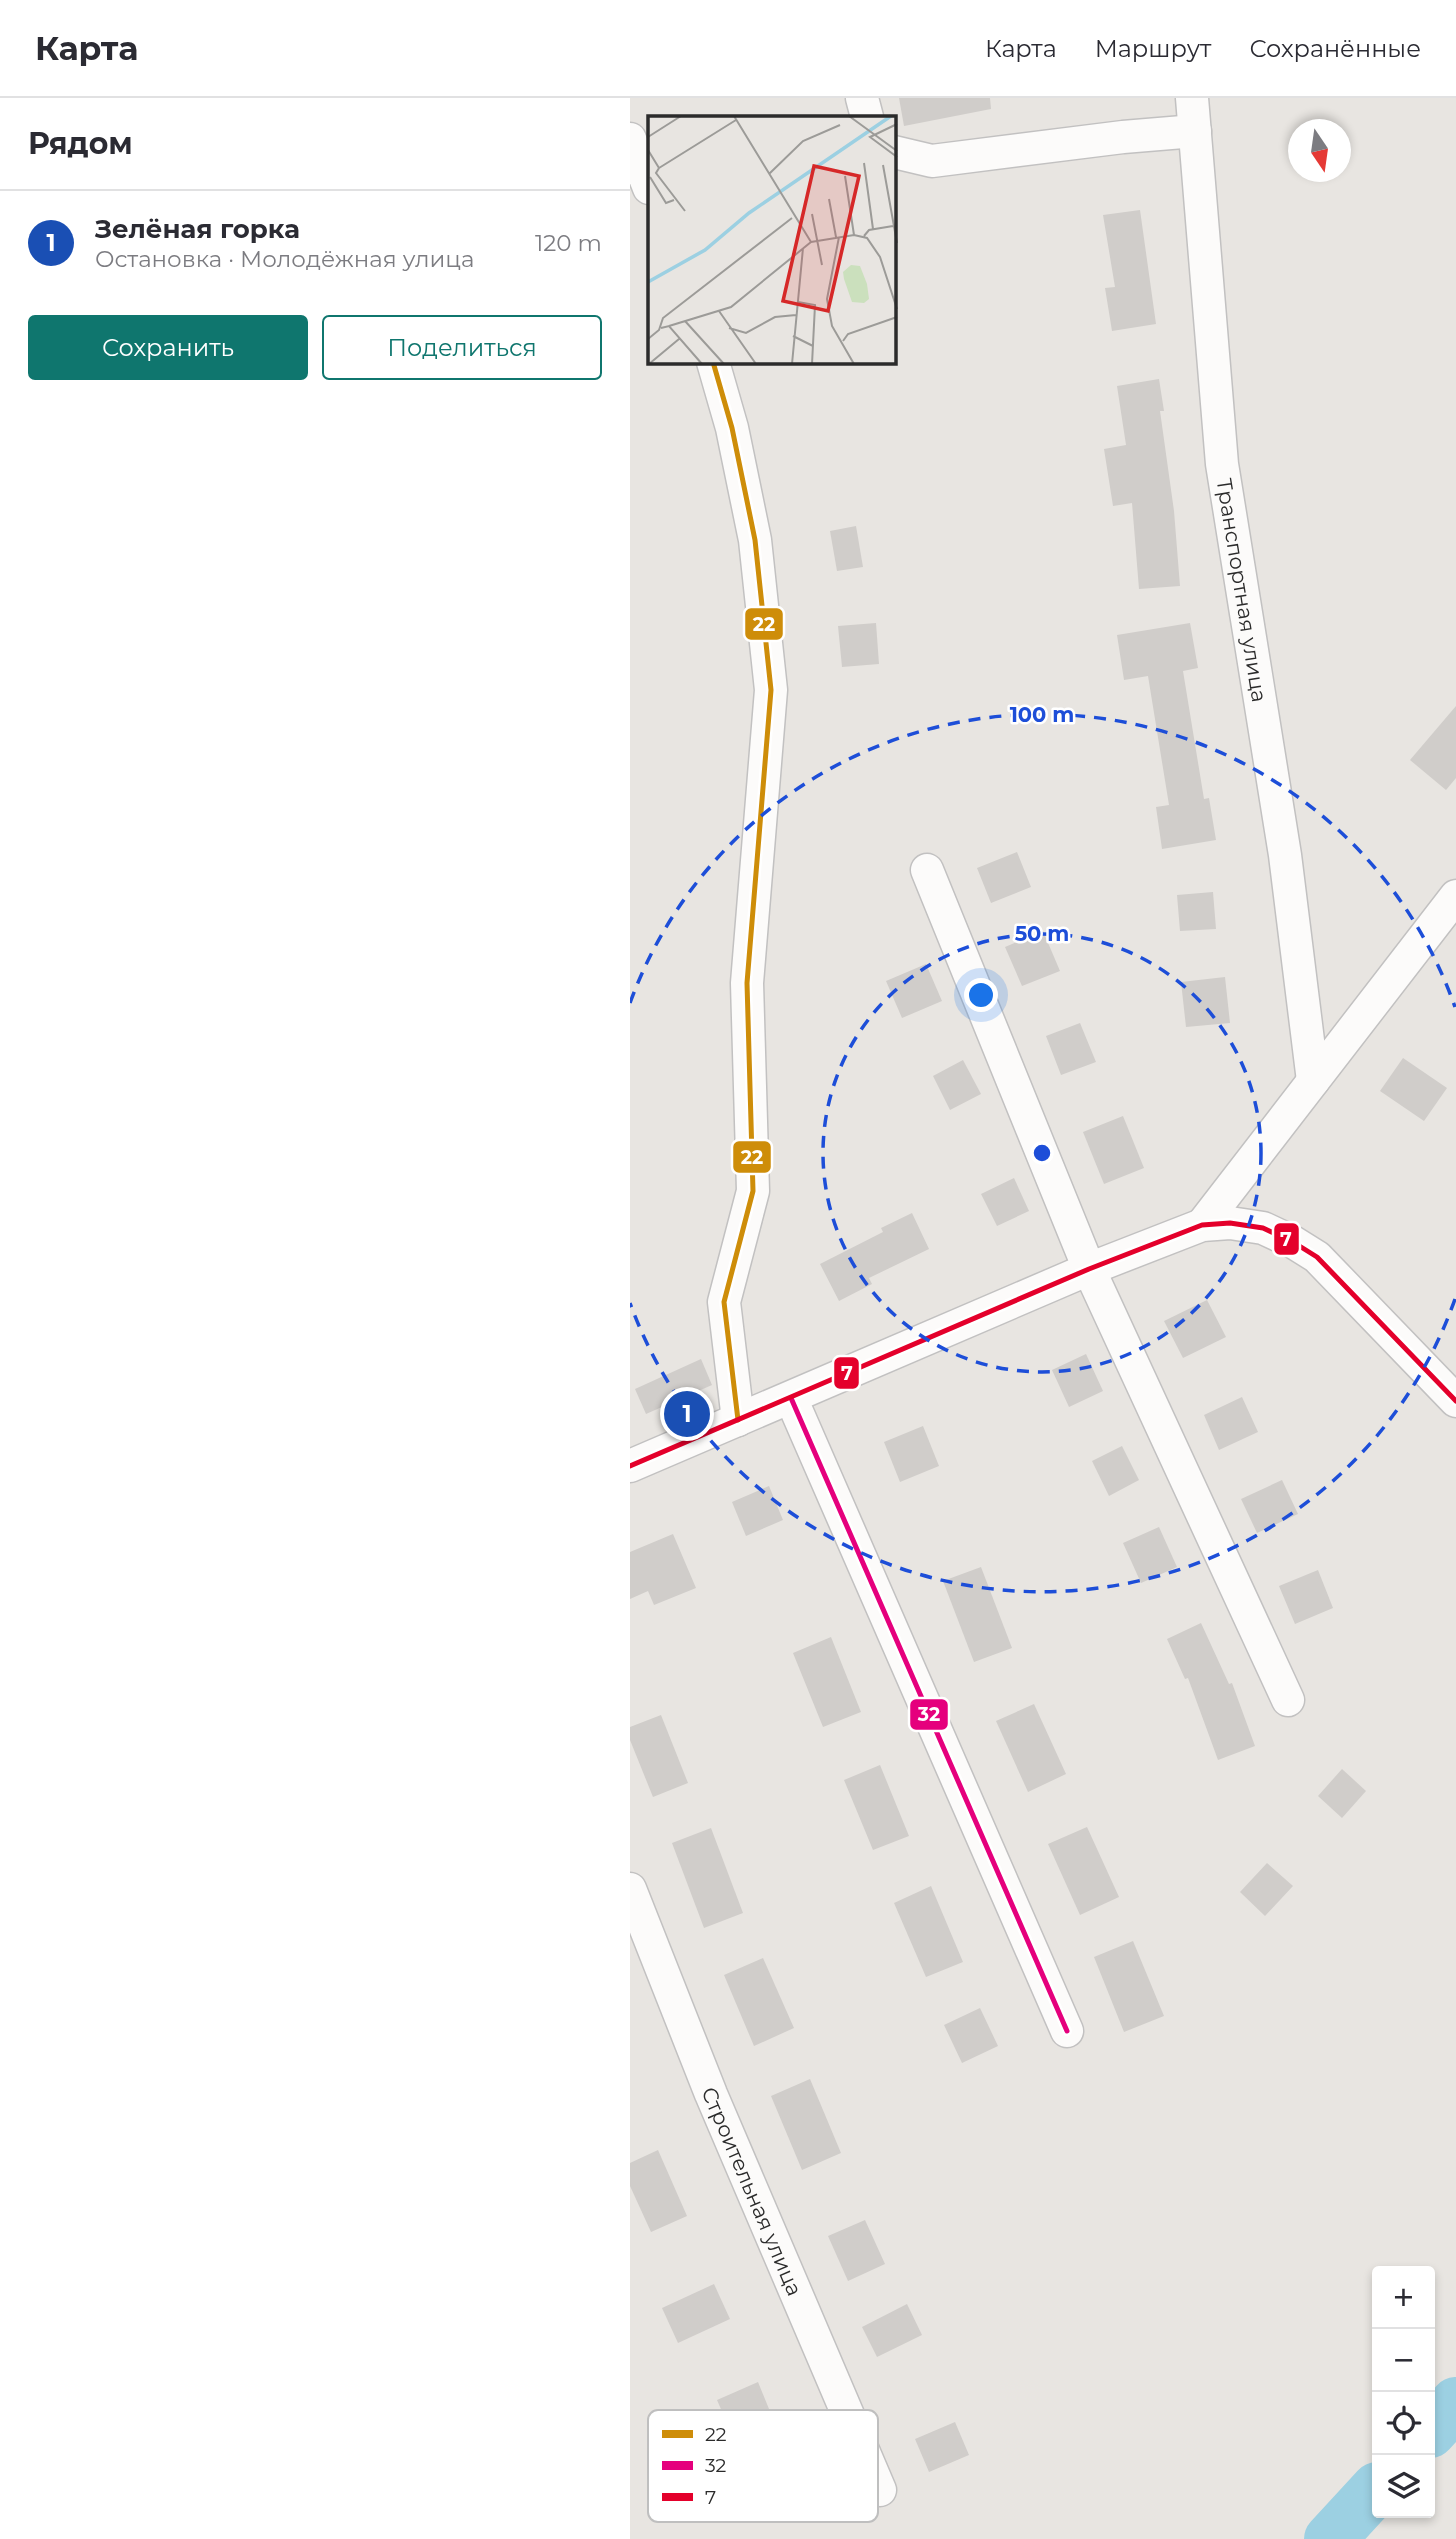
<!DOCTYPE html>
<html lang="ru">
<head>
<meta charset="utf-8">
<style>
  :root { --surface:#fff; --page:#f2f2f3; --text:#2b2b33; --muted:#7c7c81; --line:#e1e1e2; --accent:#0f766e }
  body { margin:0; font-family:Montserrat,sans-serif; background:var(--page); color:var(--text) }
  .controls { position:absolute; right:21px; bottom:21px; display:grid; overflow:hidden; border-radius:7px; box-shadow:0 4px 10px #0003 }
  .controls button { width:63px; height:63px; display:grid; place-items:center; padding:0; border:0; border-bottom:2px solid var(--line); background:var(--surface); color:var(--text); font:35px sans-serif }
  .compass { position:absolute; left:658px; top:21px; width:63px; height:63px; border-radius:50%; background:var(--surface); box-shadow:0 4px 10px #0003; rotate:167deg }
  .you { position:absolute; left:352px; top:898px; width:24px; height:24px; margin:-18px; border:5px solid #fff; border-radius:50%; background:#1a73e8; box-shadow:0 0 0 10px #1a73e833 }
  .badge { display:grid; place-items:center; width:46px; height:46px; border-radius:50%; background:var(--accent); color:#fff; font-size:23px; font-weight:700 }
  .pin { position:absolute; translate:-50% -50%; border:4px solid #fff; box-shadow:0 2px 7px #0006 }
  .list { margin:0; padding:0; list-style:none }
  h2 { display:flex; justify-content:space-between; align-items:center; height:91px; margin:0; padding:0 28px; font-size:30px }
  h2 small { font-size:23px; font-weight:400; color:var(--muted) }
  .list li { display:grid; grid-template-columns:46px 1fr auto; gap:21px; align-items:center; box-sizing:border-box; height:105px; padding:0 28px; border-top:2px solid var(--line) }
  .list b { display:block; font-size:26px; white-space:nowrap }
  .list p { margin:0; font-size:23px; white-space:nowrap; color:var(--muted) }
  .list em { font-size:23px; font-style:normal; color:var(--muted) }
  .actions { display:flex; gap:14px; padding:21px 28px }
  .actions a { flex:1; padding:16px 0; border:2px solid var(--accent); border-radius:7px; text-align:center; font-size:24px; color:var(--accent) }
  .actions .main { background:var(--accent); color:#fff }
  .icon { flex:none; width:38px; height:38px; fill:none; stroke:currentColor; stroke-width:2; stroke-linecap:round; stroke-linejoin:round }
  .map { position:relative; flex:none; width:826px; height:2441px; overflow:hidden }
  header { display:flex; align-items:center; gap:42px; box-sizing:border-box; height:98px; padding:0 35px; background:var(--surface); border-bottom:2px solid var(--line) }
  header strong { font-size:33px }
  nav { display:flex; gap:38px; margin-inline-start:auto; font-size:24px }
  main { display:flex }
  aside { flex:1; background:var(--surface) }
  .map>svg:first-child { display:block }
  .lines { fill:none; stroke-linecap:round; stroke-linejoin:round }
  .river { stroke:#9cd0e2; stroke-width:52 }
  .building { fill:#d0cdca }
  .minor-casing { stroke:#c2c1c1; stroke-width:35 }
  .minor { stroke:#fcfbfa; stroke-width:32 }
  .bus-1-casing { stroke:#fff; stroke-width:10 }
  .bus-2-casing { stroke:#fff; stroke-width:10 }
  .bus-3-casing { stroke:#fff; stroke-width:10 }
  .bus-1 { stroke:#ce8d09; stroke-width:5 }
  .bus-2 { stroke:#e5007d; stroke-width:5 }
  .bus-3 { stroke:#e4002b; stroke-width:5 }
  .ring { fill:none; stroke:#1d4ed8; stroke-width:3.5; stroke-dasharray:12 9 }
  .labels { text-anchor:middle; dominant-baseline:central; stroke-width:5; stroke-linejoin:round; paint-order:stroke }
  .street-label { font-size:21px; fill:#2b2b2b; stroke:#fff }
  .inset-river { fill:none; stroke:#9cd0e2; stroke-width:3.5 }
  .inset-road { fill:none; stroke:#9c9b98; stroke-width:2 }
  .view { fill:#d62828; fill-opacity:0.15; stroke:#d62828; stroke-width:3.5 }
  .inset-edge { fill:none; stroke:#2b2b2b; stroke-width:3.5 }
  .key { fill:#fff; stroke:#bfbfbf; stroke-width:2 }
  .key-label { font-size:19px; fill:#2b2b2b }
  .centre { fill:#1d4ed8; stroke:#fff; stroke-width:3.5 }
  .ring-label { font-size:21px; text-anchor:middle; font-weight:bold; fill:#1d4ed8; stroke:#fff; stroke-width:5; stroke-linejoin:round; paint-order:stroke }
  .line-badge { stroke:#fff; stroke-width:2.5 }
  .badge-label { font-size:19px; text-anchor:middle; font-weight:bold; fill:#fff }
</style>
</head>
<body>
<header>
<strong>Карта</strong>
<nav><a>Карта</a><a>Маршрут</a><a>Сохранённые</a></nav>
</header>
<main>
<aside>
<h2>Рядом<small></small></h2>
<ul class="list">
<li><span class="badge" style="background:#1a4fb4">1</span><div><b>Зелёная горка</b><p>Остановка · Молодёжная улица</p></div><em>120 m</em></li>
</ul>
<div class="actions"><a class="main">Сохранить</a><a>Поделиться</a></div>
</aside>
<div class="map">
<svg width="826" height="2441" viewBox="0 0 826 2441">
  <rect width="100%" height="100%" fill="#e8e5e1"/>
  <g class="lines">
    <g class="river">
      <polyline points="800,2334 826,2305"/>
      <polyline points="700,2441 747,2390"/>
    </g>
  </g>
  <g class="building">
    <polygon points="269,0 360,0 361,11 274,28"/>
    <polygon points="510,112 526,226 482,233 475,190 485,189 473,117"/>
    <polygon points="529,281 534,313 530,313 544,413 550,488 509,491 502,405 483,408 474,351 496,347 487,288"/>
    <polygon points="226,428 233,469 207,473 200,433"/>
    <polygon points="246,525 249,566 212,569 208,528"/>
    <polygon points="560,525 568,570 553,573 574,701 579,700 586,742 532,751 526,709 539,707 518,578 494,582 487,537"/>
    <polygon points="826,608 826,680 816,692 780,662"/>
    <polygon points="387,754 401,789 361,805 347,770"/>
    <polygon points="583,794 586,831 550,833 547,797"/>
    <polygon points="413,833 430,873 392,888 375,849"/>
    <polygon points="296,866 312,903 272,920 256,883"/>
    <polygon points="595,879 600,925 556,929 551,884"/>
    <polygon points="450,925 466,964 431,977 416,938"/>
    <polygon points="773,960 817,990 794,1023 750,993"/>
    <polygon points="333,962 351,996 320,1012 303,978"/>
    <polygon points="493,1018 514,1070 474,1086 453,1034"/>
    <polygon points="384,1080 399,1113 367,1128 351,1096"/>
    <polygon points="282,1115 299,1151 239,1180 242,1186 209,1203 190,1166 253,1134 251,1130"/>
    <polygon points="577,1202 596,1239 553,1260 534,1223"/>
    <polygon points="456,1256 473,1293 439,1309 422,1272"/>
    <polygon points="71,1261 82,1287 16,1316 5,1291"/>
    <polygon points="612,1299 628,1334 589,1352 574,1317"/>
    <polygon points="293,1328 309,1368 270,1384 254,1344"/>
    <polygon points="492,1348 509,1382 479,1398 462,1363"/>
    <polygon points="652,1382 668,1416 627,1435 611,1401"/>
    <polygon points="139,1388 153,1422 116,1438 102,1404"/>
    <polygon points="529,1429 547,1469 511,1485 493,1445"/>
    <polygon points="43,1436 66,1490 24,1507 18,1493 0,1501 0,1454"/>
    <polygon points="351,1469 382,1550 344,1564 313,1483"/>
    <polygon points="688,1472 703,1510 665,1526 649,1488"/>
    <polygon points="571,1525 599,1586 602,1585 625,1648 588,1662 558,1580 555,1581 537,1541"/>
    <polygon points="201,1539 231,1614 193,1629 163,1555"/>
    <polygon points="404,1606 436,1676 398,1694 366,1623"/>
    <polygon points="31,1617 58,1685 23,1699 0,1642 0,1629"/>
    <polygon points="250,1667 279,1738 243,1752 214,1682"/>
    <polygon points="712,1671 736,1693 712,1720 688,1698"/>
    <polygon points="457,1729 489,1799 450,1817 418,1746"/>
    <polygon points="81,1730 113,1815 74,1830 42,1745"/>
    <polygon points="637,1765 663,1788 635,1818 610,1794"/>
    <polygon points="301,1788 333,1864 296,1879 264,1805"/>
    <polygon points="503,1843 534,1918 494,1934 464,1859"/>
    <polygon points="133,1860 164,1930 124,1948 94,1877"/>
    <polygon points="350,1910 368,1948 332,1965 314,1927"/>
    <polygon points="180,1981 211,2055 172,2072 141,1998"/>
    <polygon points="28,2052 57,2118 21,2134 0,2088 0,2065"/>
    <polygon points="235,2122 255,2166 218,2183 198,2138"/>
    <polygon points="84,2186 100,2221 48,2245 32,2210"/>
    <polygon points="277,2206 292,2237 247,2259 232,2229"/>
    <polygon points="128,2284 170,2387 133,2402 107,2337 103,2339 87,2302"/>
    <polygon points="325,2324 339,2357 299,2374 285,2341"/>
  </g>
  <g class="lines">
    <defs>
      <g id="minor">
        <polyline points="232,0 237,19"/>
        <path id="s1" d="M562 0 592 366 655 757 683 983"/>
        <polyline points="0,41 19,90"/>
        <polyline points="264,54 302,63 493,39 565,33"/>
        <polyline points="83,264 102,330 125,442 141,592 117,885 123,1093 94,1204 108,1322"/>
        <polyline points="297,772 459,1171 658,1602"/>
        <polyline points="572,1127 826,798"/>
        <polyline points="161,1300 437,1933"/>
        <polyline points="0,1368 459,1171 572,1127 600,1125 633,1130 663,1144 687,1159 826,1303"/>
        <path id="s2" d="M0 1791 81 1996 250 2392"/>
      </g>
    </defs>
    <use href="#minor" class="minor-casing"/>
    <use href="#minor" class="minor"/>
    <defs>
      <polyline id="bus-1" points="83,264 102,330 125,442 141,592 117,885 123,1093 94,1204 108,1322"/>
      <polyline id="bus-2" points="161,1300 437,1933"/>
      <polyline id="bus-3" points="0,1368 459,1171 572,1127 600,1125 633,1130 663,1144 687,1159 826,1303"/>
    </defs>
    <use href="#bus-1" class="bus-1-casing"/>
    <use href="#bus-2" class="bus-2-casing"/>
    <use href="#bus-3" class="bus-3-casing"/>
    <use href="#bus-1" class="bus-1"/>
    <use href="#bus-2" class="bus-2"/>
    <use href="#bus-3" class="bus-3"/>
  </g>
  <g class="ring">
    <circle cx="412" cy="1055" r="219"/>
    <path d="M825 1201A438 438 0 0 1 0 1205M0 905A438 438 0 0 1 825 909"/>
  </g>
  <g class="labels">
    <g class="street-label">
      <text stroke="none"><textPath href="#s1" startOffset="495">Транспортная улица</textPath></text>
      <text stroke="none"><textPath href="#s2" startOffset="326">Строительная улица</textPath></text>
    </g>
  </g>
  <g transform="translate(18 18)">
    <rect width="248" height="248" fill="#e8e5e1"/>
    <path d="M203 149 212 150 219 168 221 183 216 187 204 186 196 163 195 156Z" fill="#cbe0bd"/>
    <path class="inset-river" d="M0 166 57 134 101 97 243 0"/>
    <path class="inset-road" d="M86 0 163 126M201 0 249 35M249 8 222 21 249 41M0 21 33 0M0 34 11 52 8 57 37 95M216 47 225 113M235 49 249 127M11 52 88 4M121 58 155 25 192 9M197 60 206 119M2 61 18 87 26 84M181 83 188 121M164 98 174 149M216 120 221 114 245 110M191 121 179 183 184 210 206 248M163 126 206 119 219 122 232 141 249 193M150 186 167 189 164 248M71 195 108 248M37 205 76 248M21 210 83 191 163 126M13 212 21 210 54 248M81 212 98 217 127 201 148 199M145 220 165 230M0 223 11 214 15 202 144 102M195 225 200 218 249 201M1 248 31 223M144 248 155 132"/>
    <path class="view" d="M166 50 211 60 180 195 135 185Z"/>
    <rect width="248" height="248" class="inset-edge"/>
  </g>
  <rect x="18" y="2312" width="230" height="112" rx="10" class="key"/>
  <rect x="32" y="2332" width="31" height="8" fill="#ce8d09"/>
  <rect x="32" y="2363" width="31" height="9" fill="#e5007d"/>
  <rect x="32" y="2395" width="31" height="8" fill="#e4002b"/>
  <g class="key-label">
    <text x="75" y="2343">22</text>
    <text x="75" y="2374">32</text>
    <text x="75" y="2406">7</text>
  </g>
  <circle cx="412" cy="1055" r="10" class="centre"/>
  <g class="ring-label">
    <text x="412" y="624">100 m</text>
    <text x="412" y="843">50 m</text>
  </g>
  <g class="line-badge">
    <rect x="114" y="509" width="40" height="34" rx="7" fill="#ce8d09"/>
    <rect x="102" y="1042" width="40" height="34" rx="7" fill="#ce8d09"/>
    <rect x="643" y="1124" width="27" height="34" rx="7" fill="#e4002b"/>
    <rect x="203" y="1258" width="27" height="34" rx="7" fill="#e4002b"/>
    <rect x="279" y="1600" width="40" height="33" rx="7" fill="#e5007d"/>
  </g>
  <g class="badge-label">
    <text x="134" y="533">22</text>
    <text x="122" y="1066">22</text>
    <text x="656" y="1148">7</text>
    <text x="217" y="1282">7</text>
    <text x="299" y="1623">32</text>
  </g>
</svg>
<div class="controls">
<button>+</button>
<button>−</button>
<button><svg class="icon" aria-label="locate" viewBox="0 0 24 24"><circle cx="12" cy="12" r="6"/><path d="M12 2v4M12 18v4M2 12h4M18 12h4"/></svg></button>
<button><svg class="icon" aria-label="layers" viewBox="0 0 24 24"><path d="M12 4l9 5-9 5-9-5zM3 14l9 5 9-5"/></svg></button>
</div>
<svg class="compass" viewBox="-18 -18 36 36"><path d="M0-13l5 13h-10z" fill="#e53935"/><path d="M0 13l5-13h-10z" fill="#7c7c81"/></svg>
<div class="you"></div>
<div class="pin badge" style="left:57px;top:1316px;background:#1a4fb4">1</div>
</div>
</main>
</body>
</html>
